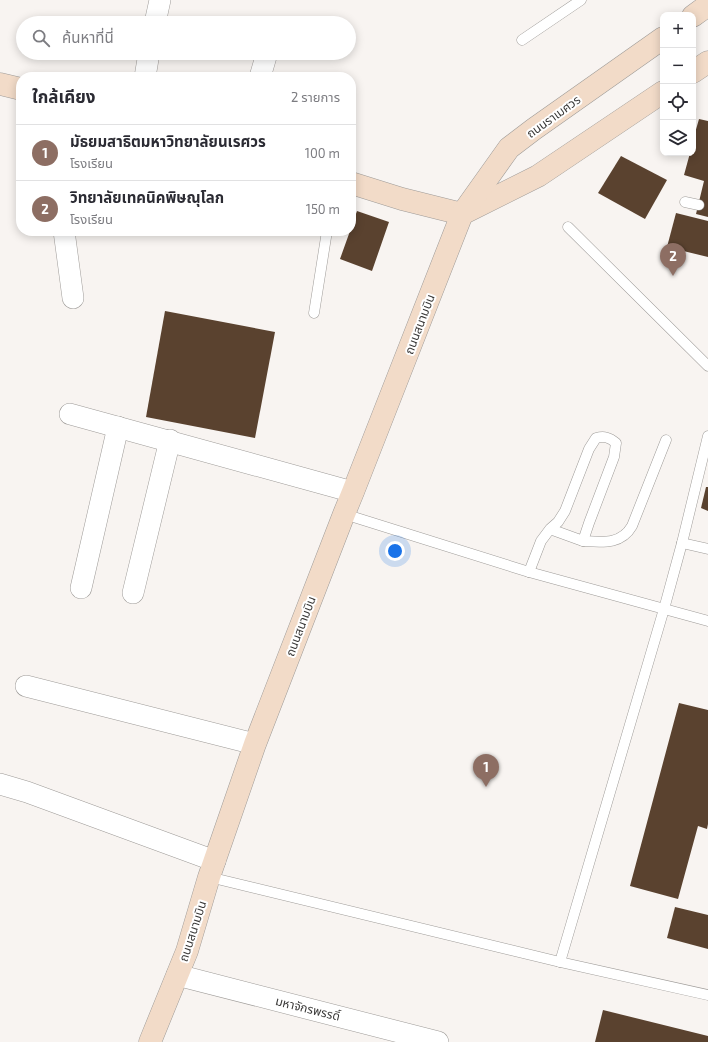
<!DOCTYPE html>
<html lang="th">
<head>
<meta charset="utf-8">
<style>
  :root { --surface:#fff; --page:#f2f2f3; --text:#2b2b33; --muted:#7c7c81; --line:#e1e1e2; --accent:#3380b2 }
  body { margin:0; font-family:"Exo 2","Noto Sans Thai",sans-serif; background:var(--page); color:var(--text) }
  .controls { position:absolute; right:12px; top:12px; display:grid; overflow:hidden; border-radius:8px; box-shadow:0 2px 10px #0003 }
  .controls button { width:36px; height:36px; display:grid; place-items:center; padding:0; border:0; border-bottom:1px solid var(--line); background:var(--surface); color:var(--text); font:20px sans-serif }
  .you { position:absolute; left:395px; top:551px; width:14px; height:14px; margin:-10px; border:3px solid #fff; border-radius:50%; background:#1a73e8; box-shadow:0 0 0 6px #1a73e833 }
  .badge { display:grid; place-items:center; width:26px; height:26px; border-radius:50%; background:var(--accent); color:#fff; font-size:13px; font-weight:700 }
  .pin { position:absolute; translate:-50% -33px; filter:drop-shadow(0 1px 2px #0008) }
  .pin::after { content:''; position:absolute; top:21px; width:14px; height:12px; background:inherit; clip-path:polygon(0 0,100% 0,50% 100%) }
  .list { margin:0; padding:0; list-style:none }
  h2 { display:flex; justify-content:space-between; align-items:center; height:52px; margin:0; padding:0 16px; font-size:17px }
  h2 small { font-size:13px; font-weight:400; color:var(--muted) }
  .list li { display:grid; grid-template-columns:26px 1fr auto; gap:12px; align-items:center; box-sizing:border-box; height:56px; padding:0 16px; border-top:1px solid var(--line) }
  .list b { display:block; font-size:15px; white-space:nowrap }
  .list p { margin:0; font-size:13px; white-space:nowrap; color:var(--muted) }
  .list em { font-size:13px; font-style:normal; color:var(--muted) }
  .icon { flex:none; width:22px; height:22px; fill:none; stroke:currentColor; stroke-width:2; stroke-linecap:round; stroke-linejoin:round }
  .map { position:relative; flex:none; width:708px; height:1042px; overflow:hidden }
  .search { position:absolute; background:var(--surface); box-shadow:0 2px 10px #0003; left:16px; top:16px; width:340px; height:44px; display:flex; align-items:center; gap:10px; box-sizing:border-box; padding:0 14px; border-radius:22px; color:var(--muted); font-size:15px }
  .panel { position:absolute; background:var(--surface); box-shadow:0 2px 10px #0003; left:16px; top:72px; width:340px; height:164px; border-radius:16px }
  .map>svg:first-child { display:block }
  .building { fill:#5a422f }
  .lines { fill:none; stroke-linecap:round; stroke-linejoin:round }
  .lane-casing { stroke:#9e9b98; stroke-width:11 }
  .street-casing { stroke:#9e9b98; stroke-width:22 }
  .secondary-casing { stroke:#9e9b98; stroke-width:23 }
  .lane { stroke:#fff; stroke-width:10 }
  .street { stroke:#fff; stroke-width:21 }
  .secondary { stroke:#f2dbc8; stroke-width:22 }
  .labels { text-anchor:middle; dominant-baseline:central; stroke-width:4; stroke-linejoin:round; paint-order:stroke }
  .street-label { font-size:12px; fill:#393837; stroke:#fff }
</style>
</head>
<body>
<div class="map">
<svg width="708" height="1042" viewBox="0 0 708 1042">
  <rect width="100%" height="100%" fill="#f8f4f1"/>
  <g class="building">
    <polygon points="699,119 708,121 708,217 696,214 704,181 684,175 690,153 693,153 693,140"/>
    <polygon points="621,156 667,180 645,219 598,193"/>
    <polygon points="357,211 389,222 372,271 340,259 350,231 351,231 351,228"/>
    <polygon points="676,213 708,221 708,257 667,247"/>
    <polygon points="165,311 275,332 255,438 146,417"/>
    <polygon points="706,487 708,487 708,511 701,508"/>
    <polygon points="679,703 708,710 708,824 707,829 698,826 678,899 630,886"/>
    <polygon points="675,907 708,915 708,949 667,938"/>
    <polygon points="603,1010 708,1036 708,1042 595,1042"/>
  </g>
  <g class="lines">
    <defs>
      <g id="lane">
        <polyline points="522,40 581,0"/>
        <polyline points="685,202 699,205"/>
        <polyline points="568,227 708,366"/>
        <polyline points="314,313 327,231"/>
        <polyline points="344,514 529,572 708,621"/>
        <path d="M583 541C602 542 621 545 632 526L666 440"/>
        <polyline points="682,543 708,549"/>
        <path d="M529 572 541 541 550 529 558 522 565 511 589 449 596 438C604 436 609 437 616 443L614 457 589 523 583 541 550 529"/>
        <polyline points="209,877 560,962 708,995"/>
        <polyline points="560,962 664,609 682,543 708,436"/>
      </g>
      <g id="street">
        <polyline points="155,23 160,0"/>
        <polyline points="145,77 149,53"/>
        <polyline points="260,77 267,53"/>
        <polyline points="64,231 73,298"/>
        <polyline points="70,414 353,492"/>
        <polyline points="81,588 118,427"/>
        <polyline points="133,593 170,440"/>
        <polyline points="26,686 255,744"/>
        <polyline points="0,784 27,792 215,861"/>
        <polyline points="177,975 438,1042"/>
      </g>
      <g id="secondary">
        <polyline points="693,16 708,5"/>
        <polyline points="693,72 708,62"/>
        <polyline points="0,84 21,89"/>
        <polyline points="351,183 402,199 462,214 538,176 663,92"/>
        <polyline points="150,1042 187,951 209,877 255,744 344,514 353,492 462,214 509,148 534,129 663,38"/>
      </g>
    </defs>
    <use href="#lane" class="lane-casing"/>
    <use href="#street" class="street-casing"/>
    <use href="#secondary" class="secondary-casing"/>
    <use href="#lane" class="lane"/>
    <use href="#street" class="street"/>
    <use href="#secondary" class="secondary"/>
  </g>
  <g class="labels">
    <g class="street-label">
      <text transform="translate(553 116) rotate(-36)">ถนนราเมศวร</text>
      <text transform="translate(419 324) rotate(-69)">ถนนสนามบิน</text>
      <text transform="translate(300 626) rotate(-69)">ถนนสนามบิน</text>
      <text transform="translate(192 931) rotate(-72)">ถนนสนามบิน</text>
      <text transform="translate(308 1008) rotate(14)">มหาจักรพรรดิ์</text>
    </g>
  </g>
</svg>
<div class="controls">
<button>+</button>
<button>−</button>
<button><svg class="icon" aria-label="locate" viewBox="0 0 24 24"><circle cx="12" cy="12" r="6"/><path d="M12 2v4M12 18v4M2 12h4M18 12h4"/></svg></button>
<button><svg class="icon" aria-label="layers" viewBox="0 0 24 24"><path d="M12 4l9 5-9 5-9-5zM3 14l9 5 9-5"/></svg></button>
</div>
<div class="you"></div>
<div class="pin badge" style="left:486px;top:787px;background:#8d6e63">1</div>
<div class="pin badge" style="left:673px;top:276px;background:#8d6e63">2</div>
<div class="search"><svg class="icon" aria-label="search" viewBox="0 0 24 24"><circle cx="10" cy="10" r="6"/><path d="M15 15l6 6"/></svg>ค้นหาที่นี่</div>
<section class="panel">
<h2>ใกล้เคียง<small>2 รายการ</small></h2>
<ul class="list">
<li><span class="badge" style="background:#8d6e63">1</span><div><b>มัธยมสาธิตมหาวิทยาลัยนเรศวร</b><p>โรงเรียน</p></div><em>100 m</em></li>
<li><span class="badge" style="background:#8d6e63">2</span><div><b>วิทยาลัยเทคนิคพิษณุโลก</b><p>โรงเรียน</p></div><em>150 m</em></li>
</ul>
</section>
</div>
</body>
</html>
